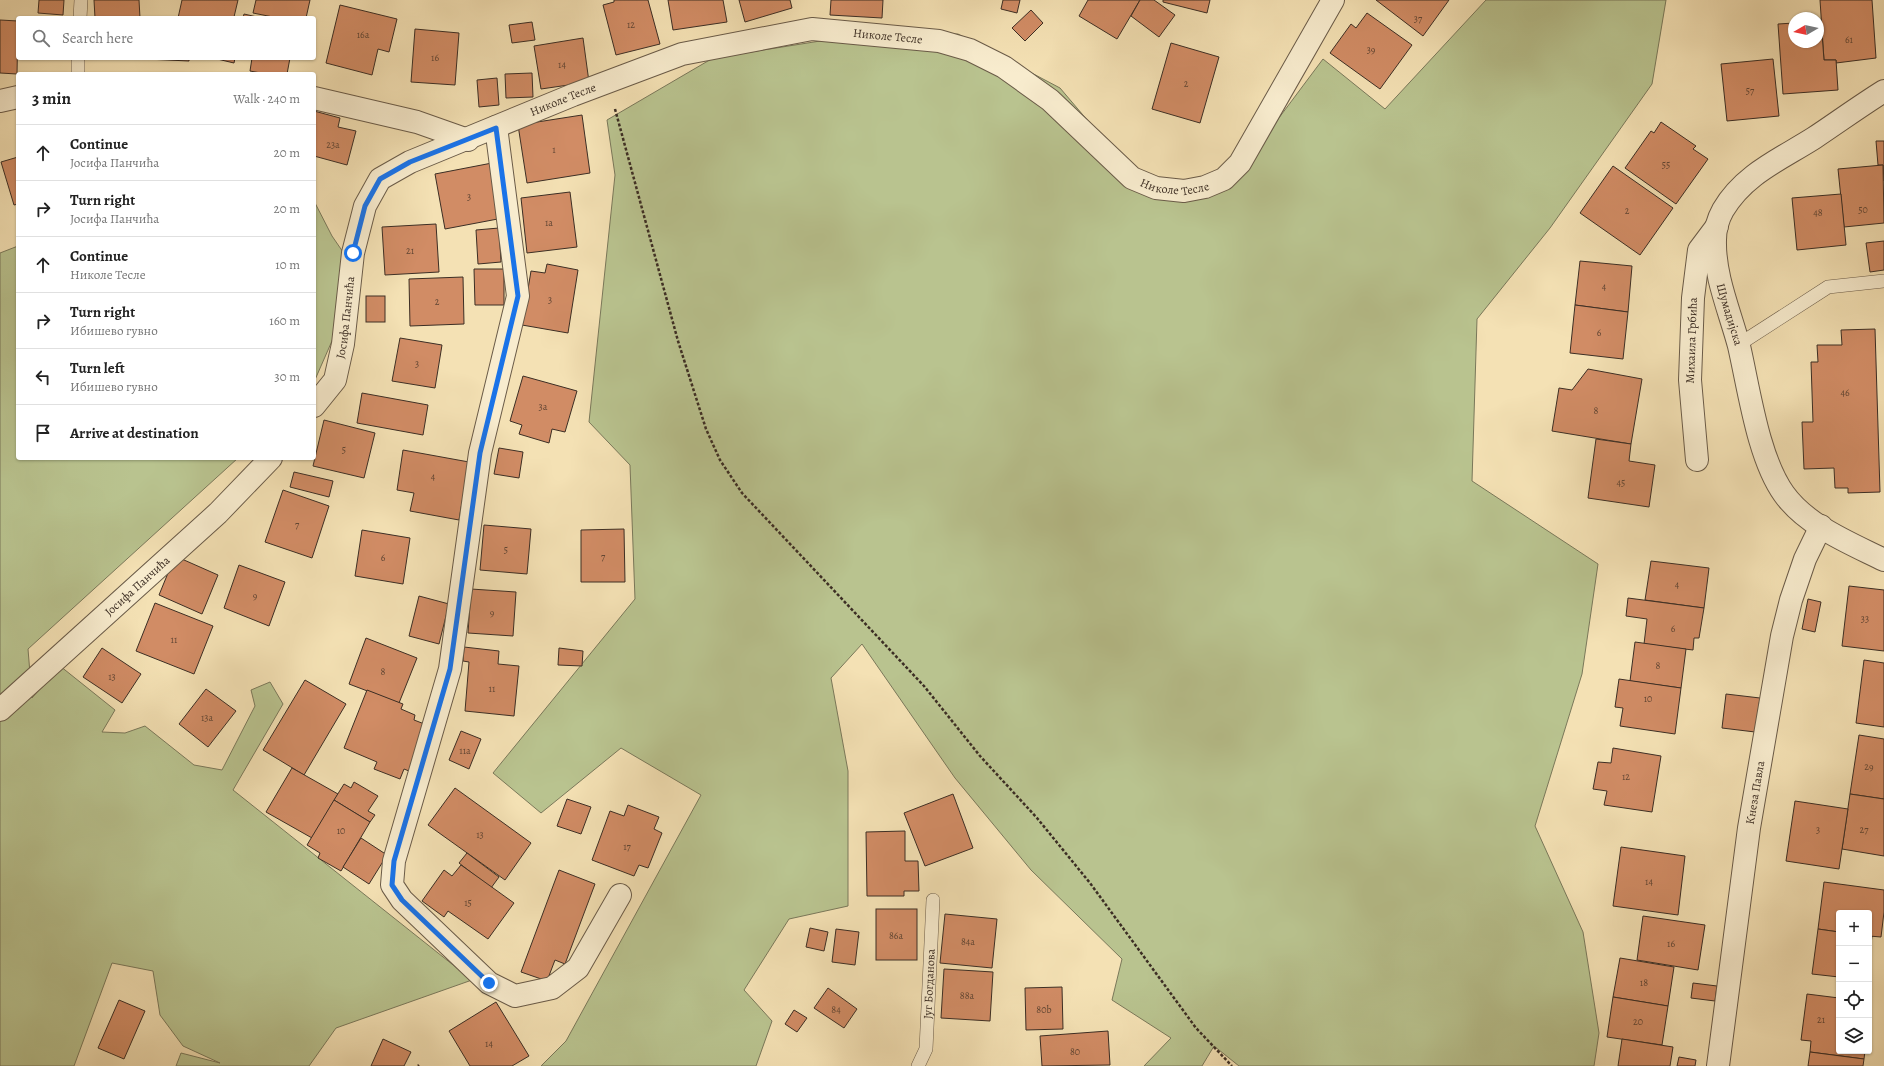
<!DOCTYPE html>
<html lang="en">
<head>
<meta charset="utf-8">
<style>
  :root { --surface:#fff; --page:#f6f6f6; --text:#222; --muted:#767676; --line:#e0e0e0 }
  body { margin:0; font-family:Alegreya,serif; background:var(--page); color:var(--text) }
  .controls { position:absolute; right:12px; bottom:12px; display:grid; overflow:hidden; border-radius:4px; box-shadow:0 1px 3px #0004 }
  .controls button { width:36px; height:36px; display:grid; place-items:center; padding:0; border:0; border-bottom:1px solid var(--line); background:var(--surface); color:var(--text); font:20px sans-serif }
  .compass { position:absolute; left:1788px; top:12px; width:36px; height:36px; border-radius:50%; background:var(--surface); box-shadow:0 1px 3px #0004; rotate:261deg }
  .stop { position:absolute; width:12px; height:12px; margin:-9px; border:3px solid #1a73e8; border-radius:50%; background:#fff }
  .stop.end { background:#1a73e8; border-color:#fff; box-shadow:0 1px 4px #0008 }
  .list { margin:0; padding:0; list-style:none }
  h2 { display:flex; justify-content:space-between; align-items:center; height:52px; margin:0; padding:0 16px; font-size:17px }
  h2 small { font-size:13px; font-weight:400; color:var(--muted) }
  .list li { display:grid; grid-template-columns:26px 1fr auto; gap:12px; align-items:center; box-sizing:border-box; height:56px; padding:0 16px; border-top:1px solid var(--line) }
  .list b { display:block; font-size:15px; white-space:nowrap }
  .list p { margin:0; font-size:13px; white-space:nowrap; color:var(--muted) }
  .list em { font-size:13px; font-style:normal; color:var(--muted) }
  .icon { flex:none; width:22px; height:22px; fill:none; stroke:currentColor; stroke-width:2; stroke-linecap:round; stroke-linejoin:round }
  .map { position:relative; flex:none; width:1884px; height:1066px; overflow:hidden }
  .search { position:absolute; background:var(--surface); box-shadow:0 1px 3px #0004; left:16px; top:16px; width:300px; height:44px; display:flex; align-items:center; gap:10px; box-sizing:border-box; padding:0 14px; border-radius:4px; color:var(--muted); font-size:15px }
  .panel { position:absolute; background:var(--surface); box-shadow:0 1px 3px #0004; left:16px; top:72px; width:300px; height:388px; border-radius:4px }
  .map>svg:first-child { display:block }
  .green { fill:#b9c38f; stroke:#7a785a }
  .building { fill:#d18c65; stroke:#3c2e24 }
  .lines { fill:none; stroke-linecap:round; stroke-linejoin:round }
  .service-casing { stroke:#6a5b48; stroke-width:14 }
  .minor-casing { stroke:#6a5b48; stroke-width:24 }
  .tertiary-casing { stroke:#6a5b48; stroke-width:24 }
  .path { stroke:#3c2e24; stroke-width:2.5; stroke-dasharray:3 2; stroke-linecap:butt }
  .service { stroke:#f8ecce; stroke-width:13 }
  .minor { stroke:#f8ecce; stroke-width:22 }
  .tertiary { stroke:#f8ecce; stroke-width:22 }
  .route { stroke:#1a73e8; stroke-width:5 }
  .labels { text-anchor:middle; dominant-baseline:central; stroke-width:3; stroke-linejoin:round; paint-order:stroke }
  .number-label { font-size:10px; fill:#614634 }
  .street-label { font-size:12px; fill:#3c2e24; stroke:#f8ecce }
</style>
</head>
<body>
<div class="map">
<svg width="1884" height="1066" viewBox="0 0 1884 1066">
  <rect width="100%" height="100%" fill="#f4e1b4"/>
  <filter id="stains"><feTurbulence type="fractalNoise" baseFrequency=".005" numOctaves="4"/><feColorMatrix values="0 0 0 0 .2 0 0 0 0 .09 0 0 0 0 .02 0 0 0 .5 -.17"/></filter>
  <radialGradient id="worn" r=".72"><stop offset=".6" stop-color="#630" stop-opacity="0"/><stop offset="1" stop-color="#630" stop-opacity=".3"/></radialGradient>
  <g class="green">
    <polygon points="1486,0 1666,0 1652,84 1550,228 1477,319 1472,481 1598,564 1582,674 1535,826 1583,932 1599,1033 1594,1066 1239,1066 1214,1046 1202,1066 1144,1066 1171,1038 1112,1000 1122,959 1031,870 955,778 862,644 831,678 848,771 848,906 789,919 744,990 772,1021 756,1066 541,1066 566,1041 701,795 621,748 541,813 493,773 635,599 630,465 589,422 615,175 607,120 713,58 839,38 958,34 1060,88 1151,195 1240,170 1323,59 1385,109"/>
    <polygon points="314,201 332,236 343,252 335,334 314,382"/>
    <polygon points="18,246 18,458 238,458 28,649 32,698 60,666 115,710 102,732 125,733 145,726 194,765 222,770 255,706 251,690 270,682 283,704 233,790 472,980 336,1028 309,1066 176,1066 181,1053 220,1063 183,1046 160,1015 153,971 112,963 74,1066 0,1066 0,253"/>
  </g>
  <g class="building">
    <polygon points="39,0 64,0 63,15 38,13"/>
    <polygon points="94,0 139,0 140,18 95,18"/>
    <polygon points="182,0 238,0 234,17 236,18 178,18"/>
    <polygon points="256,0 310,0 306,18 278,18 253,13"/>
    <polygon points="614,0 648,0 660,44 616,55 603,5 614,2"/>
    <polygon points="668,0 723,0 727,22 673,30"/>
    <polygon points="739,0 790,0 792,8 745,22"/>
    <polygon points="831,0 883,0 882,18 830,15"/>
    <polygon points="1003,0 1020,0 1017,13 1001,9"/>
    <polygon points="1088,0 1140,0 1117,39 1079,16"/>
    <polygon points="1140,0 1154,0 1175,15 1159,37 1131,16"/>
    <polygon points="1163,0 1210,0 1207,13 1163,2"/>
    <polygon points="1376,0 1449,0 1423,36"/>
    <polygon points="1820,0 1872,0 1876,58 1836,63 1836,60 1824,60"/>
    <polygon points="340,5 397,19 389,52 378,49 372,75 326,63"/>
    <polygon points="1031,10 1043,23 1025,41 1012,28"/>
    <polygon points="1367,13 1412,45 1380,89 1330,53 1351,24 1356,28"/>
    <polygon points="244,14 257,17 257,18 243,18"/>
    <polygon points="0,20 18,21 17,74 0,73"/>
    <polygon points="1818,21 1821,21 1824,60 1836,60 1838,90 1783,94 1778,24 1794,23 1794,42 1818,42"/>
    <polygon points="532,22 535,40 512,43 509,25"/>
    <polygon points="415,29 459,33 455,85 411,82"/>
    <polygon points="583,38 589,82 541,89 534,46"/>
    <polygon points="1171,43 1219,57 1200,123 1152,109"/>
    <polygon points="147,58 189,58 189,61 146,59"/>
    <polygon points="213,58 235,58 234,63"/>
    <polygon points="252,58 290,58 287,74 266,74 250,71"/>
    <polygon points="1773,59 1779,116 1727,121 1721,64"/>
    <polygon points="532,73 533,97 506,98 505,74"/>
    <polygon points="497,78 499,105 479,107 477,80"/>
    <polygon points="314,111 340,118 338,127 356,131 347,165 314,156"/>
    <polygon points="582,115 590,173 527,183 518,125"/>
    <polygon points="1661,122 1696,146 1693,149 1708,159 1676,204 1625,168 1651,131 1654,133"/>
    <polygon points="1876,141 1884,141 1884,181 1883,165 1878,165"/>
    <polygon points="18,157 18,204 14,205 1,162"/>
    <polygon points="492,163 503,218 445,229 435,174"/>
    <polygon points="1883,165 1884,223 1844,227 1838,169"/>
    <polygon points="1613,166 1673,208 1640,255 1580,213"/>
    <polygon points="570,192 577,247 527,253 521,198"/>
    <polygon points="1841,194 1846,245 1797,250 1792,198"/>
    <polygon points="436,224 439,272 385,275 382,227"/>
    <polygon points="499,228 501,262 478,264 476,230"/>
    <polygon points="1884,241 1884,270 1870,272 1866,243"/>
    <polygon points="1580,261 1632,266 1628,312 1575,305"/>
    <polygon points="547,264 578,270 568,333 522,325 531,271 545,273"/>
    <polygon points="474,269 504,269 504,305 475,305"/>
    <polygon points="463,277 464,324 410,326 409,279"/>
    <rect x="366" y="296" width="19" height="26"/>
    <polygon points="1575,305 1628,312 1623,359 1570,353"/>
    <polygon points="1875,329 1880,492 1848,493 1848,488 1835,488 1834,468 1804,469 1802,422 1813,422 1811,362 1818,362 1817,345 1842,345 1841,330"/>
    <polygon points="400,338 442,345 435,388 392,381"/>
    <polygon points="1588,369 1642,379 1631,444 1552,431 1559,388 1572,390"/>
    <polygon points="523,376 577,391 565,432 552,429 549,443 519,434 522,425 510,421"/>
    <polygon points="362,393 428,405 423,435 357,423"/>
    <polygon points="324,420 375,433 364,478 313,466"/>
    <polygon points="1596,439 1631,444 1629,461 1655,465 1649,507 1588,498"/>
    <polygon points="499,448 523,452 519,478 494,474"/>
    <polygon points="403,450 469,462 459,520 410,511 414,493 397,490"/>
    <polygon points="294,472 333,481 329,497 290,487"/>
    <polygon points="283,490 329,506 312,558 265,542"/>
    <polygon points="484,525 531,529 527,574 480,570"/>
    <polygon points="624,529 625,582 581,582 581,530"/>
    <polygon points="362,530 410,538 403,584 355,576"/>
    <polygon points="175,556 218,575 202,614 159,595"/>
    <polygon points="1651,561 1709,568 1704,608 1645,600"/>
    <polygon points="239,565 285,582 269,626 224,608"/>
    <polygon points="1849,586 1884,590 1884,651 1842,646"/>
    <polygon points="471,589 516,592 513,636 468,633"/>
    <polygon points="419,596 449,604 439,644 409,636"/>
    <polygon points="1628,598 1704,608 1699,638 1694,638 1693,650 1644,644 1647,619 1626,616"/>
    <polygon points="1808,599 1821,602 1815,632 1802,629"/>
    <polygon points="155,603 213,626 194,674 136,651"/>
    <polygon points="366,638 417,658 399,703 349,684"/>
    <polygon points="1635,642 1686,649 1681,688 1630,681"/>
    <polygon points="464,647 499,651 498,664 519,666 514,716 465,711 469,662 463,661"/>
    <polygon points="102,648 141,674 122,703 83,677"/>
    <polygon points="559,648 583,651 582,666 558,665"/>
    <polygon points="1864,660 1884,663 1884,727 1856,723"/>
    <polygon points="1619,679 1681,688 1675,734 1620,726 1623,708 1615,707"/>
    <polygon points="305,680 346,704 304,775 263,750"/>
    <polygon points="206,689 236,711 208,747 179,724"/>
    <polygon points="367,690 403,704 401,709 415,715 414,720 427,725 409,771 404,769 400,779 374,769 377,762 344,748"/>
    <polygon points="1726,694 1760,698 1755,732 1722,728"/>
    <polygon points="461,731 481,739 469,769 449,760"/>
    <polygon points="1859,735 1884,739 1884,799 1850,794"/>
    <polygon points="1613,748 1661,756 1652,812 1604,805 1607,791 1593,789 1598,762 1611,763"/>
    <polygon points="292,768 338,794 312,838 266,812"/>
    <polygon points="354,782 378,796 368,811 375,815 370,822 334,800 344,784 351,788"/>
    <polygon points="455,788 531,843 505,880 428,825"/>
    <polygon points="953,794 973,848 925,866 904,813"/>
    <polygon points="1850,794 1884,799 1884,856 1842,849"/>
    <polygon points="567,799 591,807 581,834 557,826"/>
    <polygon points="334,800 370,822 341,871 318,858 320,853 307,845"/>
    <polygon points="1795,801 1848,809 1839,869 1786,861"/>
    <polygon points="628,805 659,817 654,829 662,833 648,868 639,865 634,876 592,860 610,811 624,816"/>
    <polygon points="905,831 905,861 918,861 919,891 904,891 904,896 867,896 866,832"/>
    <polygon points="361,838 387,855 369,884 343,867"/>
    <polygon points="1621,847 1685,856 1678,915 1613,906"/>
    <polygon points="467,853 499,877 491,888 459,863"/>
    <polygon points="461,865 514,903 488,939 448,911 444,917 422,901 444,870 452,876"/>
    <polygon points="559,870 595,884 565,964 555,960 547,981 521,972"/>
    <polygon points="1824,882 1884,890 1884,912 1881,937 1869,936 1869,913 1839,913 1839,932 1818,929"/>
    <rect x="876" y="909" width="41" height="51"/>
    <polygon points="945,914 997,919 992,968 940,963"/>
    <polygon points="1643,916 1705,925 1698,970 1637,960"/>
    <polygon points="810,928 828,932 824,951 806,947"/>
    <polygon points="836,929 859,932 855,965 832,962"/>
    <polygon points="1818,929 1839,932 1839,977 1812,974"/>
    <polygon points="1869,936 1872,936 1869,961"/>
    <polygon points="1620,958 1674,967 1668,1006 1613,997"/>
    <polygon points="944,969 993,972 990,1021 941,1018"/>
    <polygon points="1693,983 1717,986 1715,1001 1691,998"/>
    <polygon points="1062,987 1063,1029 1026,1030 1025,988"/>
    <polygon points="828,988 857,1009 844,1028 814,1008"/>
    <polygon points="1807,994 1839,998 1839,1051 1865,1051 1864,1059 1810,1052 1811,1041 1801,1040"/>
    <polygon points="1613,997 1668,1006 1662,1045 1607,1037"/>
    <polygon points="119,1000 145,1011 124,1059 98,1048"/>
    <polygon points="496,1002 529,1056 512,1066 470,1066 449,1031"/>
    <polygon points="794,1010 807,1018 797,1032 785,1024"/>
    <polygon points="1108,1031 1110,1065 1042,1066 1040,1036"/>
    <polygon points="383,1039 411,1052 404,1066 371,1066"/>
    <polygon points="1622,1039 1673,1047 1670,1066 1618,1066"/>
    <polygon points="1810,1052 1864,1059 1863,1066 1808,1066"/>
    <polygon points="1679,1057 1696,1060 1695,1066 1677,1066"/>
  </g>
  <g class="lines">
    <defs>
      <g id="service">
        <polyline points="80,18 81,0"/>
        <polyline points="78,74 78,58"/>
        <polyline points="1738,345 1828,287 1884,281"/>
        <path id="s1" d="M918 1066 926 1049 933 900"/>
      </g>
      <g id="minor">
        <path id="s2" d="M1884 91C1860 106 1838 122 1814 138 1781 159 1744 174 1723 210 1718 219 1715 230 1715 240 1714 276 1730 312 1739 346 1749 389 1758 458 1784 494 1807 526 1850 543 1884 560"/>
        <polyline points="314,98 417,122 468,140"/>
        <polyline points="0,101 18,97"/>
        <polyline points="496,127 518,296 480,453 450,669 394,861 392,885 402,900 489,983 515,996 552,988 578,968 620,895"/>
        <path id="s3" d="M1697 460 1690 380 1693 298 1699 250 1717 226"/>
        <path id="s4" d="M1718 1066 1749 828 1782 636 1791 600 1805 559 1821 526"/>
      </g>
      <g id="tertiary">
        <path id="s5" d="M314 406 335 380 343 344 353 253 365 206 380 179 410 162 573 95 682 54 812 29 939 41 970 50 1004 67 1050 100 1132 178 1156 188 1184 191 1205 187 1224 179 1240 163 1333 0"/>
        <path id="s6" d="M0 710 218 513 271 458"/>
      </g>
    </defs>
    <use href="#service" class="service-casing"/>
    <use href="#minor" class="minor-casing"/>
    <use href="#tertiary" class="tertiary-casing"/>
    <g class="path">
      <polyline points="615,109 678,341 706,429 720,460 742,493 924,686 980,756 1037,818 1090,883 1196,1028 1232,1066"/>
      <polyline points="418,1066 419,1065"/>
    </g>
    <use href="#service" class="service"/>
    <use href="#minor" class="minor"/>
    <use href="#tertiary" class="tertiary"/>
  </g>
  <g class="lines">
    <polyline class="route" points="353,253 365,206 380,179 410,162 496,128 518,296 480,453 450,669 394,861 392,885 402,900 489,983"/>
  </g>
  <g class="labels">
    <g class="number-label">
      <text x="1418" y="18">37</text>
      <text x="631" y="24">12</text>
      <text x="363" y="34">16a</text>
      <text x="1849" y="39">61</text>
      <text x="1371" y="49">39</text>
      <text x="435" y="57">16</text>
      <text x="562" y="64">14</text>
      <text x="1186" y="83">2</text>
      <text x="1750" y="90">57</text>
      <text x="333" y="144">23a</text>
      <text x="554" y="149">1</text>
      <text x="1666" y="164">55</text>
      <text x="469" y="196">3</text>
      <text x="1863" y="209">50</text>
      <text x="1627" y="210">2</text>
      <text x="1818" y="212">48</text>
      <text x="549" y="222">1a</text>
      <text x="410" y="250">21</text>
      <text x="1604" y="286">4</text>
      <text x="550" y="299">3</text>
      <text x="437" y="301">2</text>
      <text x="1599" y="332">6</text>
      <text x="417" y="363">3</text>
      <text x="1845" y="392">46</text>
      <text x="543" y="406">3a</text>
      <text x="1596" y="410">8</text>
      <text x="344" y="449">5</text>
      <text x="433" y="476">4</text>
      <text x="1621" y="482">45</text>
      <text x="297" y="524">7</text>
      <text x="506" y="549">5</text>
      <text x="603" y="556">7</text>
      <text x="383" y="557">6</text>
      <text x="1677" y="584">4</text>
      <text x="255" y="595">9</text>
      <text x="492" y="612">9</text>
      <text x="1865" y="618">33</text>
      <text x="1673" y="628">6</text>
      <text x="174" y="639">11</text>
      <text x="1658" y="665">8</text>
      <text x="383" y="671">8</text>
      <text x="112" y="676">13</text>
      <text x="492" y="688">11</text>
      <text x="1648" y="698">10</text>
      <text x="207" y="717">13a</text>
      <text x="465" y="750">11a</text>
      <text x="1869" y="766">29</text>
      <text x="1626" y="776">12</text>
      <text x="1818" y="829">3</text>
      <text x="1864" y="829">27</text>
      <text x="341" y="830">10</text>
      <text x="480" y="834">13</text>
      <text x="627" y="846">17</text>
      <text x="1649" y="881">14</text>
      <text x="468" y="902">15</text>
      <text x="896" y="935">86a</text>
      <text x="968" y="941">84a</text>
      <text x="1671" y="943">16</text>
      <text x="1644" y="982">18</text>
      <text x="967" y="995">88a</text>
      <text x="836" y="1009">84</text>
      <text x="1044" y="1009">80b</text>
      <text x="1821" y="1019">21</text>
      <text x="1638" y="1021">20</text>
      <text x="489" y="1043">14</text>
      <text x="1075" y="1051">80</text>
    </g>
    <g class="street-label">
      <text stroke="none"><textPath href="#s5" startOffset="777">Николе Тесле</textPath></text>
      <text stroke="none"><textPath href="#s5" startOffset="441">Николе Тесле</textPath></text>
      <text stroke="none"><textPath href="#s5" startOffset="1113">Николе Тесле</textPath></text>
      <text stroke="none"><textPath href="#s2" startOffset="309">Шумадијска</textPath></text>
      <text stroke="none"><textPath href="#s5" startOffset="97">Јосифа Панчића</textPath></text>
      <text stroke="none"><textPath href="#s3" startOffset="120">Михаила Грбића</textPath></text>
      <text stroke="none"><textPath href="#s6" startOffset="185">Јосифа Панчића</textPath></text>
      <text stroke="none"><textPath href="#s4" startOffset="276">Кнеза Павла</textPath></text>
      <text stroke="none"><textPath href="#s1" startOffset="84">Југ Богданова</textPath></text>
    </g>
  </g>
  <rect width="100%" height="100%" filter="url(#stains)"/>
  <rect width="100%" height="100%" fill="url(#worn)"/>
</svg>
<div class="controls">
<button>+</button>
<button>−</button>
<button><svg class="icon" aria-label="locate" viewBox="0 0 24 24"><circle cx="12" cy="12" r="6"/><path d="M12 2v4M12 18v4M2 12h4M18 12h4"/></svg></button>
<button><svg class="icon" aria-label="layers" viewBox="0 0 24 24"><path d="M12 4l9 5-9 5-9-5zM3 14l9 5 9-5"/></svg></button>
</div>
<svg class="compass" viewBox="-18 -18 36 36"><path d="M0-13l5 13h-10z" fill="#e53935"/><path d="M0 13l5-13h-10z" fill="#767676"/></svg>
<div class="stop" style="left:353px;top:253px"></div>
<div class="stop end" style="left:489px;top:983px"></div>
<div class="search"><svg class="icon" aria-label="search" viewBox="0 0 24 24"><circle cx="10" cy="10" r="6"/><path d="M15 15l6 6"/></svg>Search here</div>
<section class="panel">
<h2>3 min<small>Walk · 240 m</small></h2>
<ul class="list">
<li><svg class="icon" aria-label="ahead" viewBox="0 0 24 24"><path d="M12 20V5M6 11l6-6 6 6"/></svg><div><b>Continue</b><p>Јосифа Панчића</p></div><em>20 m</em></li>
<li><svg class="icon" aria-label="right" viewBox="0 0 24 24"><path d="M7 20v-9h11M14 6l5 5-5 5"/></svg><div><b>Turn right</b><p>Јосифа Панчића</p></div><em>20 m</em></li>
<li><svg class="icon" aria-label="ahead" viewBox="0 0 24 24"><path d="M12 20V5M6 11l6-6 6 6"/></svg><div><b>Continue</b><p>Николе Тесле</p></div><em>10 m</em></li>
<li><svg class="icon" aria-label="right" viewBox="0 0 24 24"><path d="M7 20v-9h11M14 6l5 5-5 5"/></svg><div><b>Turn right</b><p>Ибишево гувно</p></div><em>160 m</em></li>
<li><svg class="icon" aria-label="left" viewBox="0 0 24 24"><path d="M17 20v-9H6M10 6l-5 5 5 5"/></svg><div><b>Turn left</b><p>Ибишево гувно</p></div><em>30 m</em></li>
<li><svg class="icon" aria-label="arrive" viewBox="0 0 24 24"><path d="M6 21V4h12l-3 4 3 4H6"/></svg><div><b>Arrive at destination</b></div></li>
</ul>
</section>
</div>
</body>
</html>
